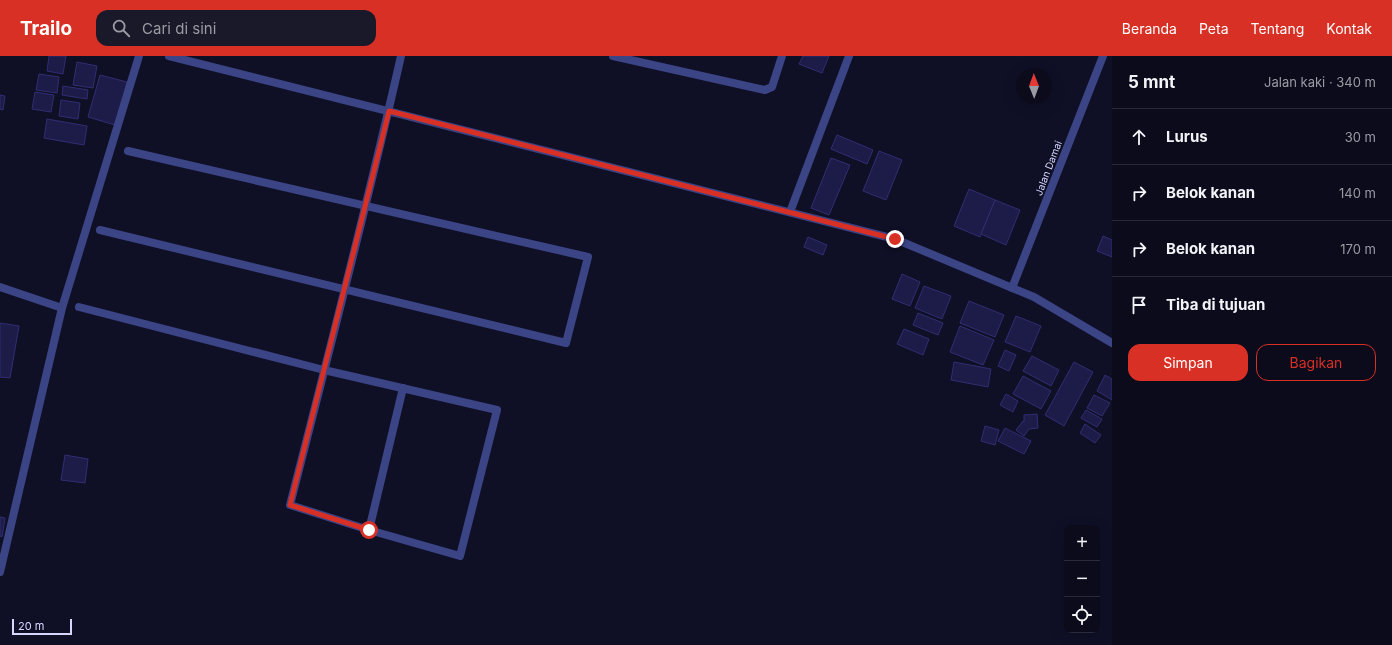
<!DOCTYPE html>
<html lang="id">
<head>
<meta charset="utf-8">
<style>
  :root { --surface:#0b0b1c; --page:#191929; --text:#f1f3f6; --muted:#9a9ba3; --line:#2b2b3b; --accent:#d93025 }
  body { margin:0; font-family:Inter,sans-serif; background:var(--page); color:var(--text) }
  .controls { position:absolute; right:12px; bottom:12px; display:grid; overflow:hidden; border-radius:8px; box-shadow:0 4px 16px #0002 }
  .controls button { width:36px; height:36px; display:grid; place-items:center; padding:0; border:0; border-bottom:1px solid var(--line); background:var(--surface); color:var(--text); font:20px sans-serif }
  .compass { position:absolute; left:1016px; top:12px; width:36px; height:36px; border-radius:50%; background:var(--surface); box-shadow:0 4px 16px #0002; rotate:359deg }
  .scale { position:absolute; left:12px; bottom:10px; width:60px; box-sizing:border-box; padding-left:4px; border:2px solid #d5d7ff; border-top:0; font-size:11px; line-height:14px; white-space:nowrap; color:#d5d7ff; -webkit-text-stroke:3px #0f0f26; paint-order:stroke }
  .stop { position:absolute; width:12px; height:12px; margin:-9px; border:3px solid #d93025; border-radius:50%; background:#fff }
  .stop.end { background:#d93025; border-color:#fff; box-shadow:0 1px 4px #0008 }
  .list { margin:0; padding:0; list-style:none }
  h2 { display:flex; justify-content:space-between; align-items:center; height:52px; margin:0; padding:0 16px; font-size:17px }
  h2 small { font-size:13px; font-weight:400; color:var(--muted) }
  .list li { display:grid; grid-template-columns:26px 1fr auto; gap:12px; align-items:center; box-sizing:border-box; height:56px; padding:0 16px; border-top:1px solid var(--line) }
  .list b { display:block; font-size:15px; white-space:nowrap }
  .list em { font-size:13px; font-style:normal; color:var(--muted) }
  .actions { display:flex; gap:8px; padding:12px 16px }
  .actions a { flex:1; padding:9px 0; border:1px solid var(--accent); border-radius:12px; text-align:center; font-size:14px; color:var(--accent) }
  .actions .main { background:var(--accent); color:#fff }
  .icon { flex:none; width:22px; height:22px; fill:none; stroke:currentColor; stroke-width:2; stroke-linecap:round; stroke-linejoin:round }
  .map { position:relative; flex:none; width:1112px; height:589px; overflow:hidden }
  header { display:flex; align-items:center; gap:24px; box-sizing:border-box; height:56px; padding:0 20px; background:var(--accent); color:#fff }
  header strong { font-size:19px }
  nav { display:flex; gap:22px; margin-inline-start:auto; font-size:14px }
  .search { width:280px; height:36px; background:var(--page); display:flex; align-items:center; gap:10px; box-sizing:border-box; padding:0 14px; border-radius:12px; color:var(--muted); font-size:15px }
  main { display:flex }
  aside { flex:1; background:var(--surface) }
  .map>svg:first-child { display:block }
  .building { fill:#1d1b47; stroke:#302e73 }
  .lines { fill:none; stroke-linecap:round; stroke-linejoin:round }
  .street { stroke:#3b4485; stroke-width:8 }
  .route { stroke:#d93025; stroke-width:5 }
  .labels { text-anchor:middle; dominant-baseline:central; stroke-width:3; stroke-linejoin:round; paint-order:stroke }
  .street-label { font-size:10px; fill:#d5d7ff; stroke:#0f0f26 }
</style>
</head>
<body>
<header>
<strong>Trailo</strong>
<div class="search"><svg class="icon" aria-label="search" viewBox="0 0 24 24"><circle cx="10" cy="10" r="6"/><path d="M15 15l6 6"/></svg>Cari di sini</div>
<nav><a>Beranda</a><a>Peta</a><a>Tentang</a><a>Kontak</a></nav>
</header>
<main>
<div class="map">
<svg width="1112" height="589" viewBox="0 0 1112 589">
  <rect width="100%" height="100%" fill="#0f0f26"/>
  <g class="building">
    <polygon points="49,0 66,0 63,18 47,15"/>
    <polygon points="803,0 829,0 822,17 799,8"/>
    <polygon points="77,6 97,10 93,32 73,29"/>
    <polygon points="39,18 59,21 57,37 36,34"/>
    <polygon points="100,19 127,26 115,69 88,61"/>
    <polygon points="63,30 88,34 87,43 62,39"/>
    <polygon points="35,36 54,39 51,56 32,53"/>
    <polygon points="0,39 5,40 3,54 0,53"/>
    <polygon points="61,44 80,47 78,63 59,60"/>
    <polygon points="47,63 87,70 84,89 44,82"/>
    <polygon points="837,79 873,94 867,108 831,93"/>
    <polygon points="879,95 902,104 886,144 863,135"/>
    <polygon points="831,102 850,109 829,159 811,152"/>
    <polygon points="969,133 995,144 980,181 954,170"/>
    <polygon points="995,144 1020,154 1006,189 981,178"/>
    <polygon points="1103,180 1112,184 1112,201 1097,195"/>
    <polygon points="808,181 827,189 823,199 804,191"/>
    <polygon points="902,218 920,226 910,250 892,243"/>
    <polygon points="924,230 951,240 942,263 915,252"/>
    <polygon points="969,245 1004,259 995,281 960,267"/>
    <polygon points="918,257 943,267 938,279 913,269"/>
    <polygon points="1016,260 1041,270 1030,296 1005,286"/>
    <polygon points="0,267 19,270 10,322 0,321"/>
    <polygon points="960,270 994,284 983,309 950,296"/>
    <polygon points="904,273 929,283 923,299 897,288"/>
    <polygon points="1005,294 1016,299 1009,315 998,310"/>
    <polygon points="1032,300 1059,314 1051,330 1023,315"/>
    <polygon points="954,306 991,313 988,331 951,324"/>
    <polygon points="1074,306 1093,316 1064,370 1045,359"/>
    <polygon points="1105,319 1112,323 1112,344 1097,335"/>
    <polygon points="1023,320 1051,335 1041,353 1013,338"/>
    <polygon points="1006,338 1018,345 1013,356 1000,349"/>
    <polygon points="1094,339 1110,347 1102,360 1087,352"/>
    <polygon points="1086,354 1102,363 1097,371 1081,362"/>
    <polygon points="1037,358 1038,372 1029,373 1024,380 1016,374 1023,365 1024,366 1024,359"/>
    <polygon points="1085,368 1101,379 1095,387 1080,377"/>
    <polygon points="985,370 999,374 995,389 981,385"/>
    <polygon points="1005,372 1031,385 1024,398 998,385"/>
    <polygon points="65,399 88,403 85,427 61,424"/>
    <polygon points="0,461 5,462 2,481 0,480"/>
  </g>
  <g class="lines">
    <g class="street">
      <polyline points="169,0 895,183 1034,241 1112,287"/>
      <polyline points="613,0 765,34 772,31 782,0"/>
      <polyline points="790,156 849,0"/>
      <polyline points="100,174 566,287 588,201 128,95"/>
      <polyline points="0,231 62,252"/>
      <polyline points="1012,232 1103,0"/>
      <path d="M79 251 324 314 497 354 460 500 369 474 290 449C328 300 367 150 401 0"/>
      <polyline points="369,474 403,332"/>
      <polyline points="0,516 62,252 139,0"/>
    </g>
  </g>
  <g class="lines">
    <polyline class="route" points="369,474 290,449 389,55 895,183"/>
  </g>
  <g class="labels">
    <g class="street-label">
      <text transform="translate(1048 112) rotate(-69)">Jalan Damai</text>
    </g>
  </g>
</svg>
<div class="controls">
<button>+</button>
<button>−</button>
<button><svg class="icon" aria-label="locate" viewBox="0 0 24 24"><circle cx="12" cy="12" r="6"/><path d="M12 2v4M12 18v4M2 12h4M18 12h4"/></svg></button>
</div>
<svg class="compass" viewBox="-18 -18 36 36"><path d="M0-13l5 13h-10z" fill="#e53935"/><path d="M0 13l5-13h-10z" fill="#9a9ba3"/></svg>
<div class="scale">20 m</div>
<div class="stop" style="left:369px;top:474px"></div>
<div class="stop end" style="left:895px;top:183px"></div>
</div>
<aside>
<h2>5 mnt<small>Jalan kaki · 340 m</small></h2>
<ul class="list">
<li><svg class="icon" aria-label="ahead" viewBox="0 0 24 24"><path d="M12 20V5M6 11l6-6 6 6"/></svg><div><b>Lurus</b></div><em>30 m</em></li>
<li><svg class="icon" aria-label="right" viewBox="0 0 24 24"><path d="M7 20v-9h11M14 6l5 5-5 5"/></svg><div><b>Belok kanan</b></div><em>140 m</em></li>
<li><svg class="icon" aria-label="right" viewBox="0 0 24 24"><path d="M7 20v-9h11M14 6l5 5-5 5"/></svg><div><b>Belok kanan</b></div><em>170 m</em></li>
<li><svg class="icon" aria-label="arrive" viewBox="0 0 24 24"><path d="M6 21V4h12l-3 4 3 4H6"/></svg><div><b>Tiba di tujuan</b></div></li>
</ul>
<div class="actions"><a class="main">Simpan</a><a>Bagikan</a></div>
</aside>
</main>
</body>
</html>
